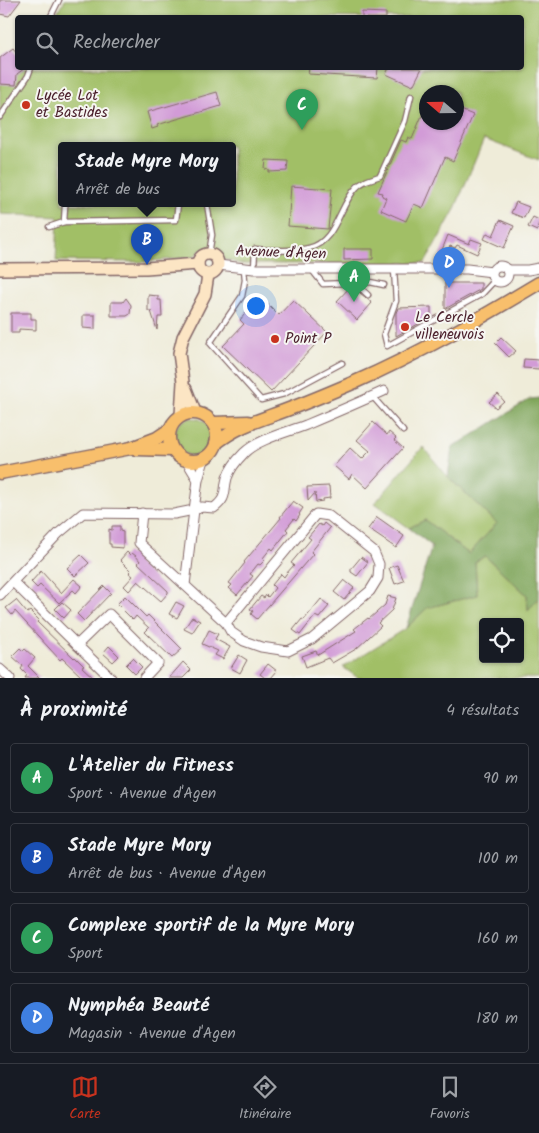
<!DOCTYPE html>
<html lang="fr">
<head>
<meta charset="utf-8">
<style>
  :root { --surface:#171b24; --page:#20242c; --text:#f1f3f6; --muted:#9ea1a6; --line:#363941; --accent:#c8321e }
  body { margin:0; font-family:Kalam,sans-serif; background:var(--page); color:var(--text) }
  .controls { position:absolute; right:15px; bottom:15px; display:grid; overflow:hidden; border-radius:5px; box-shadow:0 1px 4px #0004 }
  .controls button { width:45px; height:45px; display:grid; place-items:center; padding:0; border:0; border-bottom:1px solid var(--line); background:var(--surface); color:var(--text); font:25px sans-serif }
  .compass { position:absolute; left:419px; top:85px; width:45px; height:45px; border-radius:50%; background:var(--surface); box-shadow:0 1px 4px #0004; rotate:290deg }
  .you { position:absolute; left:255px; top:305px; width:18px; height:18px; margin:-12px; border:4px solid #fff; border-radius:50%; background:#1a73e8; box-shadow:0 0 0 8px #1a73e833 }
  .badge { display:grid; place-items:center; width:32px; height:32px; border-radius:50%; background:var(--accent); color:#fff; font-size:16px; font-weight:700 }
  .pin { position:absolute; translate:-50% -41px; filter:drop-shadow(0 1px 2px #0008) }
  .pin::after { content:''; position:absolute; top:26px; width:18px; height:15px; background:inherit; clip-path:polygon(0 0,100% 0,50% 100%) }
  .popup { position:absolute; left:58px; top:142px; width:178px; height:65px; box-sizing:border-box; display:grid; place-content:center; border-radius:5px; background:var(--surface); filter:drop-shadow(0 1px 4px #0005); font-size:16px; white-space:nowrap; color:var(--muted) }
  .popup b { font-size:19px; color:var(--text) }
  .popup::after { content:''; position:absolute; left:50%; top:100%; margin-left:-10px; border:10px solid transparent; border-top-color:var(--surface) }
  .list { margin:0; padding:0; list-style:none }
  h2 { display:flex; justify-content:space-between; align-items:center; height:65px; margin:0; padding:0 20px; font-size:21px }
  h2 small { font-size:16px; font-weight:400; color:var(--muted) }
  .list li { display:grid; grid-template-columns:32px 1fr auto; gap:15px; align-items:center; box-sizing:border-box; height:70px; margin:0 10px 10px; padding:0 10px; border:1px solid var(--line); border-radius:5px }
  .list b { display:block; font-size:19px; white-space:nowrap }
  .list p { margin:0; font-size:16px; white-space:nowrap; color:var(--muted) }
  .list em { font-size:16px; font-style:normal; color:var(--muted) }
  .icon { flex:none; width:28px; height:28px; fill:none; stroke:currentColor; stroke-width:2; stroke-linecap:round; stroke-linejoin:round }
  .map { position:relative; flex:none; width:539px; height:678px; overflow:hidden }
  .search { position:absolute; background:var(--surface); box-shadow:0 1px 4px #0004; left:15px; right:15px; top:15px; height:55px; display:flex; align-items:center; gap:12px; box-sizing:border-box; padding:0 18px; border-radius:5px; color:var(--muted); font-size:19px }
  .sheet { height:385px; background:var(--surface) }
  nav { display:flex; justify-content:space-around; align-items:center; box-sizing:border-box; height:70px; border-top:1px solid var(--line); background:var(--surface); font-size:14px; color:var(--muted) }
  nav a { display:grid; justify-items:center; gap:2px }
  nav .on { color:var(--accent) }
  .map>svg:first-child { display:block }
  .green { fill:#a1bf66; stroke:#766f48; fill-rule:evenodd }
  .forest { fill:#80a65b; stroke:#656243 }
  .building { fill:#d29bd7 }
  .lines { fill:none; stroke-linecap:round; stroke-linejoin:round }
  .service-casing { stroke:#846768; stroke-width:7 }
  .minor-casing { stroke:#846768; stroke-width:11 }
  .secondary-casing { stroke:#846768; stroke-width:14 }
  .primary-casing { stroke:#846768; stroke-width:15 }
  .service { stroke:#fff; stroke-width:4.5 }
  .minor { stroke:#fff; stroke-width:9 }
  .secondary { stroke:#fce5c4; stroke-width:11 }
  .primary { stroke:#f8bf6c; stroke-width:12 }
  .poi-dot { fill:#c8321e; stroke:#f6f6f2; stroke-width:2 }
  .labels { text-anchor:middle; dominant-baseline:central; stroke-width:4; stroke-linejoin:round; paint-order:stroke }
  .poi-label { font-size:15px; fill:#4a1f2b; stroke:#f6f6f2; text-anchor:start }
  .street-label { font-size:15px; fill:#4a1f2b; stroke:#f6f6f2 }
</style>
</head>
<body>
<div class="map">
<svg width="539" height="678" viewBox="0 0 539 678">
  <rect width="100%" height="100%" fill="#f6f6f2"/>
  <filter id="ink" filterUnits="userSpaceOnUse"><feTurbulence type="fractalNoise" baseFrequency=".02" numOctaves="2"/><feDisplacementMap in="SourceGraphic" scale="10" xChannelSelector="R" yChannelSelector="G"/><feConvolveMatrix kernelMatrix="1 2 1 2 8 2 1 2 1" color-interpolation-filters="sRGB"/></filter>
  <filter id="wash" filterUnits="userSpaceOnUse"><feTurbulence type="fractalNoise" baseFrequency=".0096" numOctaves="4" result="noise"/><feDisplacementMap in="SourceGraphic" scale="20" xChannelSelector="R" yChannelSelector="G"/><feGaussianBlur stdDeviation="1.12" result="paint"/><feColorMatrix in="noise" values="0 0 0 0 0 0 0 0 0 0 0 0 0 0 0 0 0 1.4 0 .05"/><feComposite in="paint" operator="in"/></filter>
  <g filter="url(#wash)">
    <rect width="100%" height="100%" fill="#efecd9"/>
    <g class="green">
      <path d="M65 0H539V160L484 139 454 211 425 263 241 264 223 259 216 251 201 250 194 257 142 262 56 261 58 217 0 214V84L25 68H522V18L54 17ZM426 92H456V122H426ZM62 146H232V204H62Z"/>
      <circle cx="193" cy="437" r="19"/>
      <polygon points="423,447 448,477 497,523 469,554 425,520 409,528 375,503"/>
      <path d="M485 556 527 595 528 610 539 598V678H358L343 667 406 628 427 608 477 595 475 562ZM483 622H520V659H483Z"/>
    </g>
    <polygon class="forest" points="539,398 539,598 528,610 527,595 485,556 475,562 477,595 427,608 406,628 432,546 409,528 425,520 469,554 497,523 448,477 452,448 530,399"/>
    <g id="blocks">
      <g class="building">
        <polygon points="0,0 21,0 9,16 0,14"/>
        <polygon points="362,12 386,13 386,18 362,18"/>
        <polygon points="13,48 18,54 18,68 25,68 17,74 16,85 0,84 0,58"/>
        <polygon points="309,68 378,68 377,78 308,74"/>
        <polygon points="389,68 422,68 413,86 386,74"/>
        <polygon points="217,92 221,106 157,125 158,127 152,129 147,112"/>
        <polygon points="426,106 426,122 456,122 456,108 473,115 453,161 445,157 423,208 414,204 406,221 381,210 386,198 382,196 383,193 378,192 401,140 406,142 408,137 412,139"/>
        <polygon points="266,160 288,161 287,171 269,172 269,170 265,169"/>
        <polygon points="291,186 332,189 328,229 288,226"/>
        <polygon points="516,202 529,207 524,218 511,213"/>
        <polygon points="533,217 539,220 537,231 528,227"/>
        <polygon points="500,220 514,226 504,248 484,239 487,233 493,236"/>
        <polygon points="448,235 469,244 471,239 482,243 477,254 457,245 455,248 450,246 443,257 440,255"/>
        <polygon points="344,249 373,249 373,259 344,260"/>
        <polygon points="445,283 481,283 481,289 445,309"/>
        <polygon points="350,287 353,287 372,303 357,320 337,301"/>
        <polygon points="148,295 158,296 158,300 161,300 162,317 158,317 157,330 151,311 148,311"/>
        <polygon points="126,298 131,305 130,314 127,316 111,316 111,302 123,302"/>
        <polygon points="293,300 327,332 271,392 223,346 244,324 240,320 248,310 253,314 265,301 279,315"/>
        <polygon points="431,307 431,317 396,336 396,313 398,308"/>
        <polygon points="11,313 31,313 31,319 36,319 36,330 19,329 19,333 11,333"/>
        <polygon points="83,315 95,315 95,329 83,328"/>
        <polygon points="501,337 516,351 509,357 495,343"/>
        <polygon points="524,359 539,360 539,369 523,368"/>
        <polygon points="498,394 504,401 496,408 489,402"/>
        <polygon points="373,422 387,435 389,432 396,438 394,440 403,448 367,488 352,474 349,479 334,466 350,448 362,459 370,451 357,440"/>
        <polygon points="329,486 330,498 323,499 323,501 316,502 315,493 308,501 307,487"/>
        <polygon points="293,501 303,508 299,514 300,515 296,521 294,519 286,529 288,531 273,550 271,548 263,558 265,560 260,565 258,564 250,574 253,576 237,595 229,588 232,585 229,583 245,563 244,562 281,518 280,517"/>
        <polygon points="377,517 404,536 396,548 368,529"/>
        <polygon points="324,523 330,528 311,552 313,554 257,619 251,614 253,611 250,609 261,596 264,598 266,595 268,597 275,588 272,585 281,574 284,577 286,574 294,565 291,563 311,539 308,537 319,524 322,526"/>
        <polygon points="112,526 120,526 120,531 123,532 123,548 111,547 111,544 109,544 109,529 112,530"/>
        <polygon points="127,552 130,555 132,553 136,556 140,561 138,563 168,591 168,593 161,601 138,581 129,591 124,586 133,576 129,573 131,571 120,560"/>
        <polygon points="81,555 89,563 75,576 67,568"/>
        <polygon points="361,557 368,562 357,576 351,572 351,569"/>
        <polygon points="397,565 404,581 395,584 389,568"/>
        <polygon points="41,571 61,593 74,579 82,586 76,593 73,590 59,603 40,585 37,588 31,582"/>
        <polygon points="344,580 354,588 344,600 334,592"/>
        <polygon points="104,586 111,593 84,621 77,614"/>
        <polygon points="125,596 146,617 148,615 182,649 172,658 145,632 149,628 136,616 133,620 117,604"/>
        <polygon points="388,596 396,598 392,610 378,623 381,626 356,649 332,663 328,658 306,667 302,656 316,651 318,655 356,631 354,629 368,618 369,619 385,605"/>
        <polygon points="321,599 329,606 319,618 315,616 300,635 293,630 302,619 304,620"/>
        <polygon points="16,600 27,613 30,611 39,620 37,622 74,658 75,657 84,666 82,667 94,678 83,678 62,658 60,660 15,611 12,615 6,608"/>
        <polygon points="62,602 71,610 64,618 55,609"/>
        <polygon points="176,602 184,606 177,618 169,614"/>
        <polygon points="192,617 200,621 192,633 184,629"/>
        <polygon points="209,630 218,634 215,639 230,647 223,659 215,655 218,651 202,644"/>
        <polygon points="109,646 119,656 113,662 103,653"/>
        <polygon points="20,648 23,651 25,649 35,658 28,666 40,678 25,678 27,675 21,669 23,666 12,656"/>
        <polygon points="239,655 247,660 240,673 231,668"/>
        <polygon points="133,658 142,667 135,674 126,665"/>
        <polygon points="183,662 191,670 183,678 169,678"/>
        <polygon points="268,664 277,671 271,678 265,678 260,674"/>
      </g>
    </g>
  </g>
  <g filter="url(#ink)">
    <use href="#blocks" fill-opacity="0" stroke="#846768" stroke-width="1"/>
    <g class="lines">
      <defs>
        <g id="service">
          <polyline points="50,18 59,0"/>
          <polyline points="0,117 28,76 31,68"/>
          <polyline points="66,204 65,206 64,222 176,220 178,204"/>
          <polyline points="207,204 212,235 209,254"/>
          <polyline points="49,227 64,222"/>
          <polyline points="244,269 245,280 242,296 210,343 261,400 284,394 342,363"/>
          <path d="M254 269 255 249C272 250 292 252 309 248 336 242 339 206 356 188 362 181 371 179 380 176L405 121 411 96"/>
          <polyline points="394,269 396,301 384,334 387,346 482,294 495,280"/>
          <polyline points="312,270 323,284 370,282 384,285"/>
          <polyline points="355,283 368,295"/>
          <polyline points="372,396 403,431"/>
        </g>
        <g id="minor">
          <polyline points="218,265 254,269 467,269 492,272"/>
          <circle cx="500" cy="274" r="8"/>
          <polyline points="507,270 528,270 539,268"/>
          <polyline points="186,460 198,480"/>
          <polyline points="142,513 139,543 226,623 231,632 244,641 261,647 288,651 312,639 370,591 378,578 379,564 374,552 329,516 316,514 226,623"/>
          <polyline points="13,582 77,645 109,614 158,663 144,678"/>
          <path d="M185 585 194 510 202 507 214 508C228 497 223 493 227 478 230 469 237 460 244 453 258 439 288 432 306 425 332 414 358 403 384 391"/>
          <polyline points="0,595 59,533 83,513 174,514 194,510 198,480 205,457"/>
          <polyline points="77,645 111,678"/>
          <polyline points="0,669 10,678"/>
        </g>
        <g id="secondary">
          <circle cx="208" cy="264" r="10"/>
          <polyline points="0,269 146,268 198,264"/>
          <polyline points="186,389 195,412"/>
          <polyline points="181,415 183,382 179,353 183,337 205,294 208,275"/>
        </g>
        <g id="primary">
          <circle cx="193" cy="437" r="24"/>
          <polyline points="213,423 248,422"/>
          <path d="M216 443C236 428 248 424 270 416 299 406 327 394 355 382 419 354 479 319 539 283"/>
          <polyline points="136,449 172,450"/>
          <polyline points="0,473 131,448 157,438 169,430"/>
        </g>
      </defs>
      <use href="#service" class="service-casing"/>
      <use href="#minor" class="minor-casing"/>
      <use href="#secondary" class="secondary-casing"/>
      <use href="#primary" class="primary-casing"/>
      <use href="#service" class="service"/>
      <use href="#minor" class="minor"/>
      <use href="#secondary" class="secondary"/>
      <use href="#primary" class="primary"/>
    </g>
  </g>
  <g class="poi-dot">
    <circle cx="26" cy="105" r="5"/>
    <circle cx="405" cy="327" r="5"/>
    <circle cx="275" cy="339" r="5"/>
  </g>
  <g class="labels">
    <g class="poi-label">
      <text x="36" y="96">Lycée Lot<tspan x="36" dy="17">et Bastides</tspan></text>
      <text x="415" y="318">Le Cercle<tspan x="415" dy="17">villeneuvois</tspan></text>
      <text x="285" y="339">Point P</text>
    </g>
    <g class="street-label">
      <text transform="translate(281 253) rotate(2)">Avenue d'Agen</text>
    </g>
  </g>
</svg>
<div class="controls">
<button><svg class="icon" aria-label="locate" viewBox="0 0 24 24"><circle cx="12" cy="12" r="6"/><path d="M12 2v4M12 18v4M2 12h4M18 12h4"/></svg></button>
</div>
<svg class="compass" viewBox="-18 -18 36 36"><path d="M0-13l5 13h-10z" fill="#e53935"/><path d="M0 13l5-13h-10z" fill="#9ea1a6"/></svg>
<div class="you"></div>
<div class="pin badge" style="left:354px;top:302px;background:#2e9e5b">A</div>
<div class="pin badge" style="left:147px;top:265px;background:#1a4fb4">B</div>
<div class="popup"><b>Stade Myre Mory</b>Arrêt de bus</div>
<div class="pin badge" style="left:302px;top:130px;background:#2e9e5b">C</div>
<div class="pin badge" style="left:449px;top:288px;background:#3f7fe0">D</div>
<div class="search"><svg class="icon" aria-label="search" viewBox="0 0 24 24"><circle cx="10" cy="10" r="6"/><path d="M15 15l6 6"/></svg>Rechercher</div>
</div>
<section class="sheet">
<h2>À proximité<small>4 résultats</small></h2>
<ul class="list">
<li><span class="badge" style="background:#2e9e5b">A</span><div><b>L'Atelier du Fitness</b><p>Sport · Avenue d'Agen</p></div><em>90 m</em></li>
<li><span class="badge" style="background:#1a4fb4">B</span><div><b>Stade Myre Mory</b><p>Arrêt de bus · Avenue d'Agen</p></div><em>100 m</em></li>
<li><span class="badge" style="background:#2e9e5b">C</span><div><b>Complexe sportif de la Myre Mory</b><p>Sport</p></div><em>160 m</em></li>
<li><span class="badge" style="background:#3f7fe0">D</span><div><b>Nymphéa Beauté</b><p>Magasin · Avenue d'Agen</p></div><em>180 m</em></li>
</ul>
</section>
<nav>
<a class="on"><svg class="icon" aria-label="map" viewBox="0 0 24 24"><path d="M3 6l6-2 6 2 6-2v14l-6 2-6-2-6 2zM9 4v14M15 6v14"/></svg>Carte</a>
<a><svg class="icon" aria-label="directions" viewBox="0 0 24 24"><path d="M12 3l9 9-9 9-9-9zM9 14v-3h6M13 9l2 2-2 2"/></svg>Itinéraire</a>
<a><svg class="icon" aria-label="saved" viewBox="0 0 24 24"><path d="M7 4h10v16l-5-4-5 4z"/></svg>Favoris</a>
</nav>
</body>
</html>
